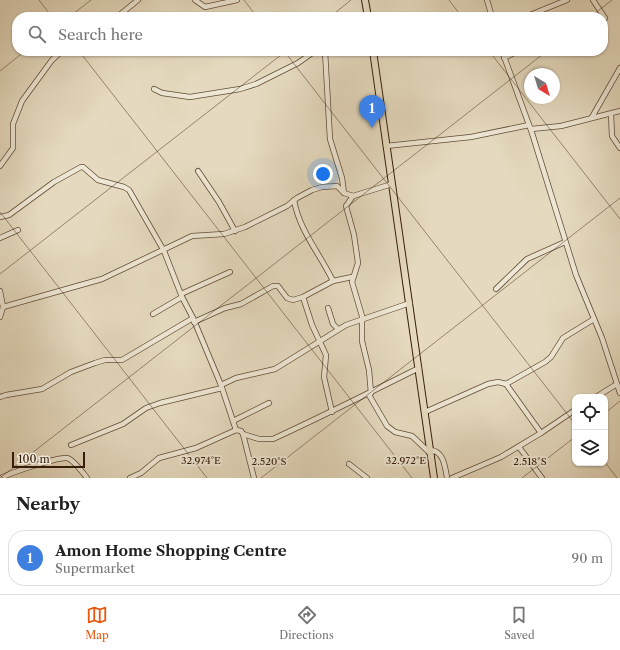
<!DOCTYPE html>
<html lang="en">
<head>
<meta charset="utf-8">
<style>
  :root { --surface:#fff; --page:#f6f6f6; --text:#222; --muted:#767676; --line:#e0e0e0; --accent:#ea580c }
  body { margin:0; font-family:"Libre Caslon Text",serif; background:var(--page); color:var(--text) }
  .controls { position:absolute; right:12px; bottom:12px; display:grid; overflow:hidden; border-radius:8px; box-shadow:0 1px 3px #0004 }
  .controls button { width:36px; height:36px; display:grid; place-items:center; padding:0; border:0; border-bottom:1px solid var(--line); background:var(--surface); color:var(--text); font:20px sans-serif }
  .compass { position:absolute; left:524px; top:68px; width:36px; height:36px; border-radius:50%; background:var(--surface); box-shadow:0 1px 3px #0004; rotate:142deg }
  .scale { position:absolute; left:12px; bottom:10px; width:73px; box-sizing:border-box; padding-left:4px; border:2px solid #371c09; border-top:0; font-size:11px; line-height:14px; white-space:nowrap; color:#371c09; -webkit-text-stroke:3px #eee7d5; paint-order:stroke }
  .you { position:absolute; left:323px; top:174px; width:14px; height:14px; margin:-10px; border:3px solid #fff; border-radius:50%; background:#1a73e8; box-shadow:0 0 0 6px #1a73e833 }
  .badge { display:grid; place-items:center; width:26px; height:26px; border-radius:50%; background:var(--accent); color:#fff; font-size:13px; font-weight:700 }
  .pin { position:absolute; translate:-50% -33px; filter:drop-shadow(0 1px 2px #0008) }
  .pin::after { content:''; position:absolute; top:21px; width:14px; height:12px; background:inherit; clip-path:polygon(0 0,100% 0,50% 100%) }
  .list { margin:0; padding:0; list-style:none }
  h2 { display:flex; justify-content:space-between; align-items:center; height:52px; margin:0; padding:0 16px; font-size:17px }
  h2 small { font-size:13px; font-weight:400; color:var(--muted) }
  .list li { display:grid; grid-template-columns:26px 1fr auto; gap:12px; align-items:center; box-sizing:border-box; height:56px; margin:0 8px 8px; padding:0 8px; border:1px solid var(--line); border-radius:16px }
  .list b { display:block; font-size:15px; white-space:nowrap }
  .list p { margin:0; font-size:13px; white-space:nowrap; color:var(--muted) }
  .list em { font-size:13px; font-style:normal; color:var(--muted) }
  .icon { flex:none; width:22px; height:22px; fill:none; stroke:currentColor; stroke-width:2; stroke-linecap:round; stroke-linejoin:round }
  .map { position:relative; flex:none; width:620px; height:478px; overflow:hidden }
  .search { position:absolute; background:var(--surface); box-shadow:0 1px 3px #0004; left:12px; right:12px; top:12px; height:44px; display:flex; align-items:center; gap:10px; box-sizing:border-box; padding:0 14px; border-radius:16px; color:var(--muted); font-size:15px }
  .sheet { height:116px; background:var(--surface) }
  nav { display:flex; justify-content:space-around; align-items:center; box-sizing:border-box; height:56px; border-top:1px solid var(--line); background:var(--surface); font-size:11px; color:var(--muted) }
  nav a { display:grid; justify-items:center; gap:2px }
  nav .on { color:var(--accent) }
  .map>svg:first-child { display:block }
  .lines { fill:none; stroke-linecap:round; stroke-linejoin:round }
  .minor-casing { stroke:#624c36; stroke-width:6 }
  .major-casing { stroke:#371c09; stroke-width:8 }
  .minor { stroke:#eee7d5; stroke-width:4.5 }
  .major { stroke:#e5dabf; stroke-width:6 }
  .ticks { fill:none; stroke:#371c09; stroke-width:1; stroke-opacity:0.45 }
  .ticks-label { font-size:10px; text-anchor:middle; fill:#371c09; stroke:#eee7d5; stroke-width:4; stroke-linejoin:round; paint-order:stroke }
</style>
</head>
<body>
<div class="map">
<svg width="620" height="478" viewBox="0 0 620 478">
  <rect width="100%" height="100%" fill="#e5dabf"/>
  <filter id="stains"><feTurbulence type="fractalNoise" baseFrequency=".005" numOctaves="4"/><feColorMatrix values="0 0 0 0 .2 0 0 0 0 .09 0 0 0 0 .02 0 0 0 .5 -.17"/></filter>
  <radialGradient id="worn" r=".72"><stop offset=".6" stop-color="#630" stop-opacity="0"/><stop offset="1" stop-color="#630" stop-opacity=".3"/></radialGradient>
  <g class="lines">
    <defs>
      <g id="minor">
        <polyline points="195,0 205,7 237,0"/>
        <polyline points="487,0 492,17"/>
        <polyline points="593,0 605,18"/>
        <polyline points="124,12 129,17"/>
        <polyline points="117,17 138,0"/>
        <polyline points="525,17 567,0"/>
        <polyline points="318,51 330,51"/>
        <polyline points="325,51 330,139 342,178 344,193"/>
        <polyline points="502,51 532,133 576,275 602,338 620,393"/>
        <polyline points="504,58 518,51"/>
        <polyline points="154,89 162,93 190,97 240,89 256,84 298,63 315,51"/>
        <polyline points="611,114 612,136 620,148"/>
        <polyline points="592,117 620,68"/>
        <polyline points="531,129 561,126 620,111"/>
        <polyline points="386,146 471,137 529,125"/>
        <polyline points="0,166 13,148 13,124 22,101 52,60 62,51"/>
        <polyline points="198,171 219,202 235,231"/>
        <path d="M294 200C299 230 320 254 333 281"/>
        <polyline points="0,217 9,215 54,182 81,167 83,167 98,180 124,187 129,190 164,251 182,297 193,318 221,385 236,430"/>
        <polyline points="0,238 18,230"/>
        <polyline points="496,289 527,259 565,242"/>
        <polyline points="0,291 3,307 0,317"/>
        <polyline points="181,294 230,272"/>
        <polyline points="303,297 312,325 326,355 324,377 332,412"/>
        <polyline points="3,307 102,279 192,236 224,234 245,227 287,206 297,198 312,190 322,187 337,186 344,193 353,196"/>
        <polyline points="328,308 333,324 338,329"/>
        <polyline points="153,314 182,297"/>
        <polyline points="194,322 225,308 241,304 273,286 278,286 287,298 293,300 303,297 333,281 352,277"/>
        <polyline points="506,384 545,362 551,357 563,338 594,319"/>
        <polyline points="221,385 236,378 275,369 346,325 410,303"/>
        <polyline points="371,393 369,370 362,341 362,316 352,282 358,263 354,235 346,206 353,196 392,184"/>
        <polyline points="369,395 387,426 395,432 412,436 431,454"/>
        <polyline points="0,397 6,395 42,389 71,372 95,363 105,360 122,360 193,318"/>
        <polyline points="596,397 617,384"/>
        <polyline points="425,412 488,384 498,382 506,384 541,433"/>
        <polyline points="233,421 269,403"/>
        <path d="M243 434 259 439H273C323 416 371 392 419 368"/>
        <polyline points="71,445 123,424 146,408 160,403 222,388"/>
        <polyline points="519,447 542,478"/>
        <path d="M430 450C444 451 445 467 447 478"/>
        <polyline points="349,464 367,478"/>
        <path d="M1 478C10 473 57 457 67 458 73 459 83 473 87 478"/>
        <polyline points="130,478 141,473 159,458 196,448 236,430 241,431 243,434 254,478"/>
        <polyline points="452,478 501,457 541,433 575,410"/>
      </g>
      <g id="major">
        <polyline points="365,0 368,17"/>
        <polyline points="373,51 434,478"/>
      </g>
    </defs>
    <use href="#minor" class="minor-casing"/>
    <use href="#major" class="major-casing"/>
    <use href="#minor" class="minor"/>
    <use href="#major" class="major"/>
  </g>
  <path class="ticks" d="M39 0 52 17M244 0 257 17M449 0 462 17M69 17 91 0M330 17 351 0M590 17 612 0M79 51 412 478M284 51 575 424M489 51 620 219M0 71 25 51M0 212 207 478M0 274 286 51M605 413 620 401M605 462 617 478M0 475 3 478M0 478 547 51M261 478 620 198M522 478 575 437"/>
  <g class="ticks-label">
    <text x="201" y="464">32.974°E</text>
    <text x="406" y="464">32.972°E</text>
    <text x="269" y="465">2.520°S</text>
    <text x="530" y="465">2.518°S</text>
  </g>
  <rect width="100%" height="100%" filter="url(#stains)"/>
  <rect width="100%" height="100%" fill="url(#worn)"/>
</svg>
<div class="controls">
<button><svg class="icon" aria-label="locate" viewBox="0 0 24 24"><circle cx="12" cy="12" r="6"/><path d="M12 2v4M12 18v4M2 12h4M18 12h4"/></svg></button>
<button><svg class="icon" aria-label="layers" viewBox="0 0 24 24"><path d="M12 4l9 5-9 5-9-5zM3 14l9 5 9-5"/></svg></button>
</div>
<svg class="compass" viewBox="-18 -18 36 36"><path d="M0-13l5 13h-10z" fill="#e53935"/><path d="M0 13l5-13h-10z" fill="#767676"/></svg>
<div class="scale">100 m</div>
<div class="you"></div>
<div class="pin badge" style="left:372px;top:128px;background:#3f7fe0">1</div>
<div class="search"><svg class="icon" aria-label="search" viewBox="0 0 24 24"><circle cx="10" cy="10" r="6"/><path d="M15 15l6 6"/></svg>Search here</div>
</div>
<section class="sheet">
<h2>Nearby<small></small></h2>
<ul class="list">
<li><span class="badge" style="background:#3f7fe0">1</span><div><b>Amon Home Shopping Centre</b><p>Supermarket</p></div><em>90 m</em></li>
</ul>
</section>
<nav>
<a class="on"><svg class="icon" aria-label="map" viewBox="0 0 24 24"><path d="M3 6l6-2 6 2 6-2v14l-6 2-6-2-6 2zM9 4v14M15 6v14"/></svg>Map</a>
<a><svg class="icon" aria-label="directions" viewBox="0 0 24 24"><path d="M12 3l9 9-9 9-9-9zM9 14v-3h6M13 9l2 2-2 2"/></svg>Directions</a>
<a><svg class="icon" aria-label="saved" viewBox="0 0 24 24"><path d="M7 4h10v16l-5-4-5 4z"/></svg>Saved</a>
</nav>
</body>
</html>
